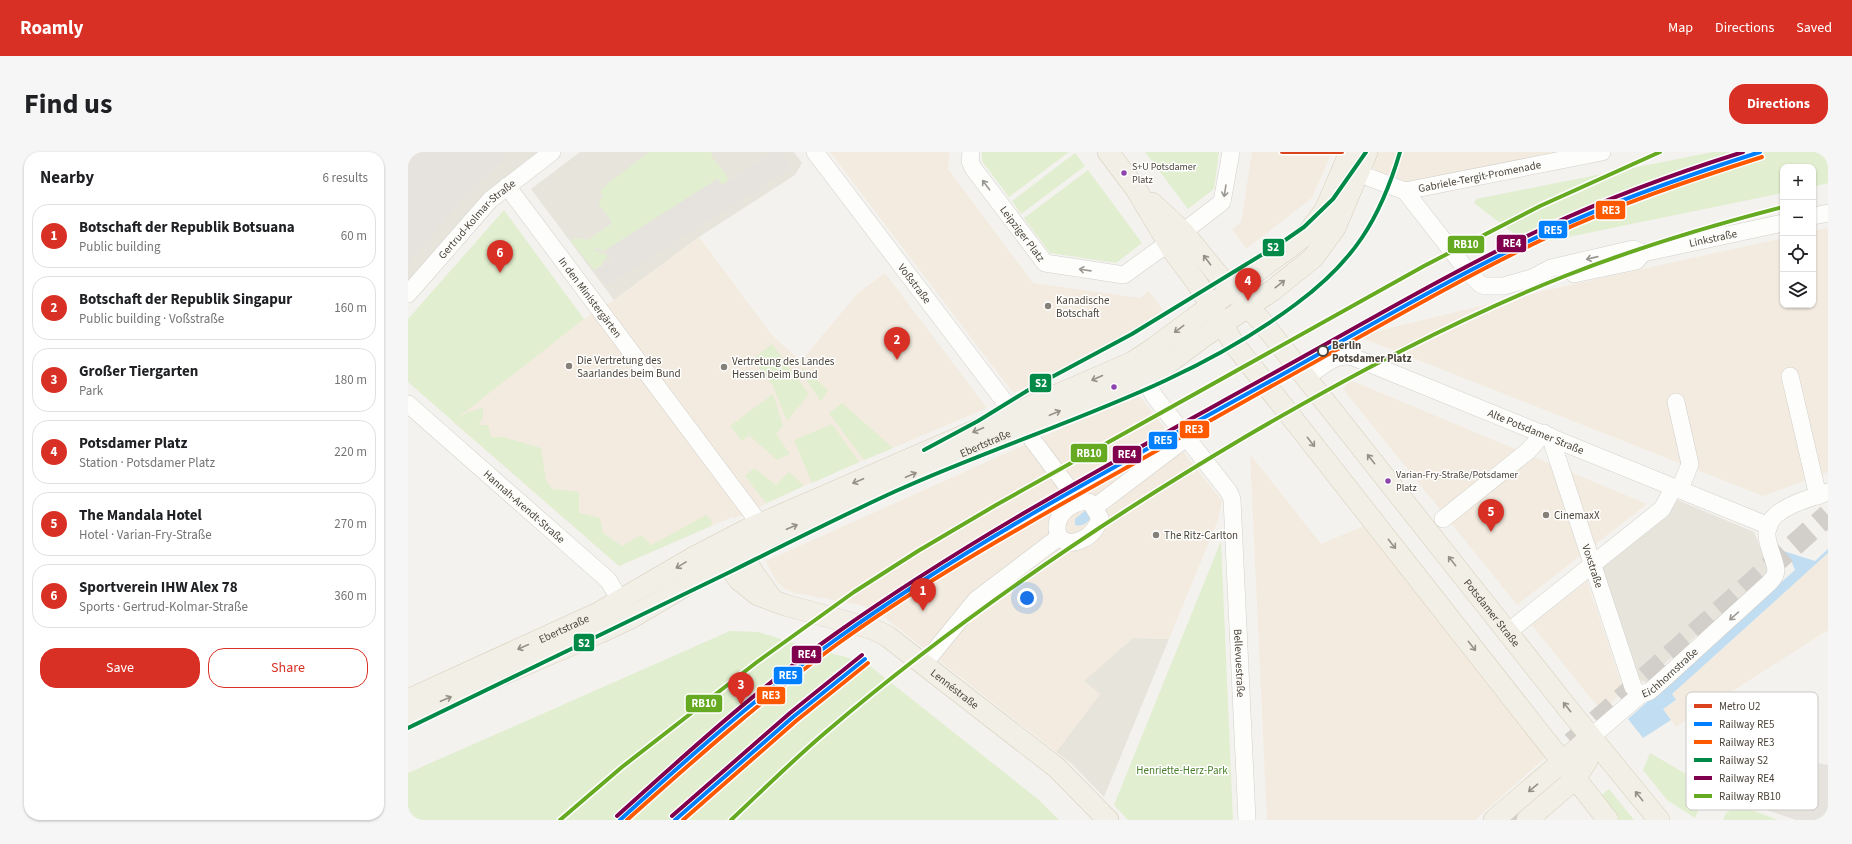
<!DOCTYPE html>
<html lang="en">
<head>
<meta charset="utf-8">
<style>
  :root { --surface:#fff; --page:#f6f6f6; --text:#202124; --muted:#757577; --line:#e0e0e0; --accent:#d93025 }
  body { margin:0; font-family:"Source Sans 3",sans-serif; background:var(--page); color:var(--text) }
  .controls { position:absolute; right:12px; top:12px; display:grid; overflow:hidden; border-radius:8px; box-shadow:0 1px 3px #0004 }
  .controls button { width:36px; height:36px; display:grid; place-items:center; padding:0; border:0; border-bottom:1px solid var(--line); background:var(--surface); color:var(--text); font:20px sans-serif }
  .you { position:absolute; left:619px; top:446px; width:14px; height:14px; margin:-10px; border:3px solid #fff; border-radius:50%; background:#1a73e8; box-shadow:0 0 0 6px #1a73e833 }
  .badge { display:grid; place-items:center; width:26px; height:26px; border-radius:50%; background:var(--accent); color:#fff; font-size:13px; font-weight:700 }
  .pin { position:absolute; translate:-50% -33px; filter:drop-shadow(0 1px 2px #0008) }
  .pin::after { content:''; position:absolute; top:21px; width:14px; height:12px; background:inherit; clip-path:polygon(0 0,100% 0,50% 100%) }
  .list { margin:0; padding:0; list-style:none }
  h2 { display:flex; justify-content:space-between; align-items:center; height:52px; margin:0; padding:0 16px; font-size:17px }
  h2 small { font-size:13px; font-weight:400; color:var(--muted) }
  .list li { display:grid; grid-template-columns:26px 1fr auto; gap:12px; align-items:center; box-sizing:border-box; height:64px; margin:0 8px 8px; padding:0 8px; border:1px solid var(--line); border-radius:16px }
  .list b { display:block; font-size:15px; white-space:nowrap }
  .list p { margin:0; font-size:13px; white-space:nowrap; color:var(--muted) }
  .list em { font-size:13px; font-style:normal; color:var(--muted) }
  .actions { display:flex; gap:8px; padding:12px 16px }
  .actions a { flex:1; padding:9px 0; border:1px solid var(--accent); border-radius:16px; text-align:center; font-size:14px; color:var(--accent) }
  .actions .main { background:var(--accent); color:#fff }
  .icon { flex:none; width:22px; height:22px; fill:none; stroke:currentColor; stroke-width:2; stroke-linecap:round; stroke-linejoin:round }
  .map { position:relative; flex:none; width:1420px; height:668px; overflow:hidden; border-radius:16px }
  header { display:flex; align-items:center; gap:24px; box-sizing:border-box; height:56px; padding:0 20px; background:var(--accent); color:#fff }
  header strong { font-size:19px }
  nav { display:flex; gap:22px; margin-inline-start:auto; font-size:14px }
  .intro { display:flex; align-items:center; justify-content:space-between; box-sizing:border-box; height:96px; padding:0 24px }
  h1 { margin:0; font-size:28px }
  .button { padding:10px 18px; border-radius:16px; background:var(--accent); color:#fff; font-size:14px; font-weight:700 }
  main { display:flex; gap:24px; padding:0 24px }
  aside { flex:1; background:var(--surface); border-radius:16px; box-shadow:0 1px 3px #0004 }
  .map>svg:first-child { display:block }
  .residential { fill:#e7e4dc }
  .commercial { fill:#f3ebdf }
  .green { fill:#e1eecf }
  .parking { fill:#e6e3df }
  .water { fill:#c0ddf1 }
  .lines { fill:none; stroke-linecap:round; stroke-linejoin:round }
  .highway-tunnel { stroke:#d2cfca; stroke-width:22; stroke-dasharray:22 11; stroke-linecap:butt }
  .minor-casing { stroke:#d2d0cb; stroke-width:18 }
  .major-casing { stroke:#d6cebb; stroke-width:22 }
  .minor { stroke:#fdfdfc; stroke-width:17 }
  .major { stroke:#f2efe6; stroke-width:21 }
  .rail-1-casing { stroke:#fff; stroke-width:7 }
  .rail-2-casing { stroke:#fff; stroke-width:7 }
  .rail-3-casing { stroke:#fff; stroke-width:7 }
  .rail-4-casing { stroke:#fff; stroke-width:7 }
  .rail-5-casing { stroke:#fff; stroke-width:7 }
  .rail-1 { stroke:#0080ff; stroke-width:4 }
  .rail-2 { stroke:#ff5900; stroke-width:4 }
  .rail-3 { stroke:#018a47; stroke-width:4 }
  .rail-4 { stroke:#80004d; stroke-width:4 }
  .rail-5 { stroke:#6a2; stroke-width:4 }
  .metro-1-casing { stroke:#fff; stroke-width:7 }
  .metro-1 { stroke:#da421e; stroke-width:4 }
  .oneway { stroke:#9b9791 }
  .oneway2 { stroke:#969187 }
  .bus-dot { fill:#8e44ad; stroke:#fff; stroke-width:1.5 }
  .poi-dot { fill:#868178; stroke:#fff; stroke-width:1.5 }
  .stop-dot { fill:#fff; stroke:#4b4439; stroke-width:2 }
  .labels { text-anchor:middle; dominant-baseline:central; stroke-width:3; stroke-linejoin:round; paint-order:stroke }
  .bus-label { font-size:10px; fill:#4b4439; stroke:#fff; text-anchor:start }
  .street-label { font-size:11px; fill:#4b4439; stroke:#fff }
  .poi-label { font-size:11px; fill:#4b4439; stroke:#fff; text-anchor:start }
  .stop-label { font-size:11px; font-weight:bold; fill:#4b4439; stroke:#fff; text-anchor:start }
  .park-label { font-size:11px; fill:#4a7f2a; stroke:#fff }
  .key { fill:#fff; stroke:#c9c7c4; stroke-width:1 }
  .key-label { font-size:11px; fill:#4b4439 }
  .line-badge { stroke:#fff; stroke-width:1.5 }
  .badge-label { font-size:11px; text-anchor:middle; font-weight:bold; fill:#fff }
</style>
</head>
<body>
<header>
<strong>Roamly</strong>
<nav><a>Map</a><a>Directions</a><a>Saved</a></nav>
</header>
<div class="intro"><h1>Find us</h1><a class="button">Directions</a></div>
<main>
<aside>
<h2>Nearby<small>6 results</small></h2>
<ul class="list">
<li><span class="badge">1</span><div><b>Botschaft der Republik Botsuana</b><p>Public building</p></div><em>60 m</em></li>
<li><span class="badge">2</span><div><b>Botschaft der Republik Singapur</b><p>Public building · Voßstraße</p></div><em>160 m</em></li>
<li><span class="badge">3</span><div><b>Großer Tiergarten</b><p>Park</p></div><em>180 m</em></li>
<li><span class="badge">4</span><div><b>Potsdamer Platz</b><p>Station · Potsdamer Platz</p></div><em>220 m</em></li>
<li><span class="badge">5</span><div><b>The Mandala Hotel</b><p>Hotel · Varian-Fry-Straße</p></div><em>270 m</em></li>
<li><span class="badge">6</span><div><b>Sportverein IHW Alex 78</b><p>Sports · Gertrud-Kolmar-Straße</p></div><em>360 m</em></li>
</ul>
<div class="actions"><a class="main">Save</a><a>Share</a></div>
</aside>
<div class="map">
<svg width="1420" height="668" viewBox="0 0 1420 668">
  <rect width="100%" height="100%" fill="#f4f2ee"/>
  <g class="residential">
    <polygon points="0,0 130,0 112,13 113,15 72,50 69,49 0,129"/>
    <polygon points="172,0 386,0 394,11 387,23 291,85 206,148 123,37"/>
    <polygon points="1265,346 1346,380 1358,409 1360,421 1292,484 1290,482 1253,515 1256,518 1240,531 1231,528 1190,414"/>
    <polygon points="725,486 761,487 696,645 664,612 648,600 692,542 675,529"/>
  </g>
  <g class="commercial">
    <polygon points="422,0 542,0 540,17 625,131 732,146 741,139 755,158 718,186 664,210 663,215 605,241"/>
    <polygon points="844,0 924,0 904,46 838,97 824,77 833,70"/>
    <polygon points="965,0 1160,0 999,31 968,20 965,15"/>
    <polygon points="1420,76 1420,320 1355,344 949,184 1135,139 1375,86 1375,153 1405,153 1405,79"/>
    <polygon points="291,85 364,183 393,209 450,141 477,121 579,256 400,332 328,366 324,365 211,414 44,269 176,167 206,148"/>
    <polygon points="942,228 1239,352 1109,453 935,237"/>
    <polygon points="730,242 814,349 810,368 761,487 725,486 676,529 692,542 648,600 472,462 452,453 387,441 377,437 369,430 364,421 358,409"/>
    <polygon points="842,302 913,392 958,373 1138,605 1067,668 859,668"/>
    <polygon points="1420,401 1420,478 1268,575 1255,557 1268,549 1264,542"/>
    <polygon points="1179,429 1216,539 1194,560 1124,473"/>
  </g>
  <g class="green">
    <polygon points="241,0 303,0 304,5 320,26 319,30 314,34 309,27 196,99 188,96 185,98 198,103 200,105 194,110 194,114 186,118 162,88 171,86 180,88 203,72 203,68 190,51 195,45 192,40 197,34"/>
    <polygon points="574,0 661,0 601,45 574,9"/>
    <polygon points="737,0 811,0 806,37 780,57"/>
    <polygon points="1305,0 1420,0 1420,31 1405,35 1405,15 1375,15 1375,41 1121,93 1066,51 1068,47"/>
    <polygon points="667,1 677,14 613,62 604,49"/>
    <polygon points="680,18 734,91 708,111 642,101 616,66"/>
    <polygon points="96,58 176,167 48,267 60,260 75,256 75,265 70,273 80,273 83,285 95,285 133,296 138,328 144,337 171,340 171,361 192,366 195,381 214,394 233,383 244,393 298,363 304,369 303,374 211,414 0,230 0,167"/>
    <polygon points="364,192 401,242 379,269 365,234 345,207"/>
    <polygon points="395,216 420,238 413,249 392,219"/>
    <polygon points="365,242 375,274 368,282 382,302 369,308 341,283 334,289 322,274"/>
    <polygon points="434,251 485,296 456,308 421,261"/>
    <polygon points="424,272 451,310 404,331 386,288"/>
    <polygon points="346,316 368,333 381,320 396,334 358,351 337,324"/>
    <polygon points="813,389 825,668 720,668 706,653"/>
    <polygon points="322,479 351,480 391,493 457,510 631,648 651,668 0,668 0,621"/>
    <polygon points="1242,601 1292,630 1297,644 1287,666 1259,648 1235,618"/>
    <polygon points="1201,637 1226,668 1209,668 1191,645"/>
    <polygon points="1331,653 1370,668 1315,668 1318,661"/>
  </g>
  <g class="parking">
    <polygon points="0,0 92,0 98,6 61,39 0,112"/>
    <polygon points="366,0 373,0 383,16 199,133 188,117 205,107 199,97 310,27 314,33"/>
    <polygon points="1399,609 1420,613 1420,668 1388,668 1359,658 1332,645 1330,631 1371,613"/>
  </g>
  <g class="water">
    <path d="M679 357 686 362C681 369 676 375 667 373V367Z"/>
    <polygon points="1369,397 1407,409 1420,397 1420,401 1264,542 1268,548 1255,557 1263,568 1235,586 1220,567 1387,418 1383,408 1372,405"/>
  </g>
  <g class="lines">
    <g class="highway-tunnel">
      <polyline points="1164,591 1420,363"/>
      <polyline points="1103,668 1149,627"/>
    </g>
    <defs>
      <g id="minor">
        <path id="s1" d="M407 0 606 262"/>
        <path id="s2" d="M563 0 562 9 565 16 637 111 716 123 760 91"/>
        <path id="s3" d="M939 17 997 39 1061 121 1072 132 1077 134H1096L1124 126 1143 116 1225 97 1235 101 1375 71"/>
        <path id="s4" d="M99 34 352 372"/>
        <path id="s5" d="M997 39 1194 0"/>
        <polyline points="1405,64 1420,61"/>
        <polyline points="775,80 814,50 823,0"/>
        <polyline points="1166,122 1228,109 1235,101"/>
        <path id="s6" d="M0 142 82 48 144 0"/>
        <path id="s7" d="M727 213 747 245 821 340 824 347 839 668"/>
        <polyline points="1382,224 1410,344"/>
        <path id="s8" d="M898 226C912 216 927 200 945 205L1361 374"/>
        <polyline points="1268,250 1282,312 1272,337"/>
        <path id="s9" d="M0 252 200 428 219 459"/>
        <polyline points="615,275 671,350"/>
        <path id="s10" d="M1142 284 1225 535 1232 543"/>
        <path d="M677 349 683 351 692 366C689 375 684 383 675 387 644 403 636 357 677 349Z"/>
        <polyline points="687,355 778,286"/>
        <polyline points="1035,367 1120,299 1136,281"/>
        <polyline points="1100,480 1254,357 1266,335"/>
        <polyline points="515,513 568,448 651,385"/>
        <path id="s11" d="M1183 585 1232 543 1242 539 1259 524 1361 431C1365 427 1368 423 1368 418 1366 400 1348 380 1369 362 1383 351 1403 346 1420 340"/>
      </g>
      <g id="major">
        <polyline points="700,0 728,37 765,99 789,131 826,192 1200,668"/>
        <path id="s12" d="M744 51 775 80 811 124 854 170 1165 563 1251 668"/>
        <polyline points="327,389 346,422 364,447"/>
        <path id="s13" d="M309 398 331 428 350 443 377 453 465 477 479 484 649 616 700 668"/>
        <path id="s14" d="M4 546 190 461 286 405 338 378 725 210 746 196 899 82 917 58 942 0"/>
        <path id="s15" d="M0 563 191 481 223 466 362 384 758 213 795 185 865 138 905 106 927 76 959 0"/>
        <polyline points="1086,668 1183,585"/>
        <polyline points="1119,668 1167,627 1179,609 1183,585"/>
      </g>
    </defs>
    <use href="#minor" class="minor-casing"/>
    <use href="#major" class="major-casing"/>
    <use href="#minor" class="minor"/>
    <use href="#major" class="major"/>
    <defs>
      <g id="rail-1">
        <path d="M212 668C281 605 351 543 427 488 562 391 712 312 857 232 951 180 1043 125 1140 80 1208 48 1280 23 1352 0"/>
        <polyline points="267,668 385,565 457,507"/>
      </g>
      <g id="rail-2">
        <path d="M219 668C287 607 355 547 428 493 501 440 580 394 659 349 726 311 794 273 862 235 955 184 1046 129 1142 84 1211 52 1282 28 1354 5"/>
        <polyline points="275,668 388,569 460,511"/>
      </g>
      <g id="rail-3">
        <polyline points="516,298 570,269 627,234 724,182 873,91 896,75 925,47 958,0"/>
        <path d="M0 576C108 524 216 471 324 419 378 392 433 364 488 339 622 278 768 242 888 152 945 110 972 68 992 0"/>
      </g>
      <g id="rail-4">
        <path d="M209 664C279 601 349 537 427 482 565 384 716 304 864 222 955 172 1044 119 1138 75 1202 45 1268 21 1335 0"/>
        <polyline points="264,664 382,561 454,503"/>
      </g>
      <g id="rail-5">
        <polyline points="152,668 214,615 349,510 446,440 510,399 588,353 1016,114 1132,54 1252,0"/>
        <path d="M323 668C355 638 385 608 418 580 548 469 690 372 837 285 940 225 1046 168 1157 124 1228 96 1301 74 1375 55"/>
      </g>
    </defs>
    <use href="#rail-1" class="rail-1-casing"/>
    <use href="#rail-2" class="rail-2-casing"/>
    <use href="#rail-3" class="rail-3-casing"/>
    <use href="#rail-4" class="rail-4-casing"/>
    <use href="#rail-5" class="rail-5-casing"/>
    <use href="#rail-1" class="rail-1"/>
    <use href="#rail-2" class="rail-2"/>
    <use href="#rail-3" class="rail-3"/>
    <use href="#rail-4" class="rail-4"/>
    <use href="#rail-5" class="rail-5"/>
    <defs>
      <polyline id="metro-1" points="874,0 934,0"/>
    </defs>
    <use href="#metro-1" class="metro-1-casing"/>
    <use href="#metro-1" class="metro-1"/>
  </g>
  <defs><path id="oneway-shaft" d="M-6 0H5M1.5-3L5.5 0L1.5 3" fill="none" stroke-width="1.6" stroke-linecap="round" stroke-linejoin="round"/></defs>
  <g class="oneway">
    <use href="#oneway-shaft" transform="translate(578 33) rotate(-127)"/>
    <use href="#oneway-shaft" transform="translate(817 39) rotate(99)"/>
    <use href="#oneway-shaft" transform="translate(1184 106) rotate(167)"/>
    <use href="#oneway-shaft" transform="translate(677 118) rotate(-172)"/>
    <use href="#oneway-shaft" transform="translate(1326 464) rotate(138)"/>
  </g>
  <g class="oneway2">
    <use href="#oneway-shaft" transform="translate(799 108) rotate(-127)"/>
    <use href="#oneway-shaft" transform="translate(872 132) rotate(-38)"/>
    <use href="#oneway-shaft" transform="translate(771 177) rotate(143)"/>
    <use href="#oneway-shaft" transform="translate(689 226) rotate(156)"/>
    <use href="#oneway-shaft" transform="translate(647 261) rotate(-23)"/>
    <use href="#oneway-shaft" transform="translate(570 278) rotate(157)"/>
    <use href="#oneway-shaft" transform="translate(903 290) rotate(52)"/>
    <use href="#oneway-shaft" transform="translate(963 307) rotate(-128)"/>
    <use href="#oneway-shaft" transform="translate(503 323) rotate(-23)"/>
    <use href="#oneway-shaft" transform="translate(450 329) rotate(157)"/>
    <use href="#oneway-shaft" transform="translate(384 375) rotate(-23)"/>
    <use href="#oneway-shaft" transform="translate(984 392) rotate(52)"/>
    <use href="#oneway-shaft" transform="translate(1044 409) rotate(-128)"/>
    <use href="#oneway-shaft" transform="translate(273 413) rotate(149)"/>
    <use href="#oneway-shaft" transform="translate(1064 494) rotate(52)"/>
    <use href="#oneway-shaft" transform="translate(115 495) rotate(156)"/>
    <use href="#oneway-shaft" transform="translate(38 547) rotate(-23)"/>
    <use href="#oneway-shaft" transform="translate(1159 555) rotate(-128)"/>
    <use href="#oneway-shaft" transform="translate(1125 636) rotate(140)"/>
    <use href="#oneway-shaft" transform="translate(1231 644) rotate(-129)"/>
  </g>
  <g class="bus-dot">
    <circle cx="716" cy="21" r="3.5"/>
    <circle cx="706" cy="235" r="3.5"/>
    <circle cx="980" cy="329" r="3.5"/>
  </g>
  <g class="poi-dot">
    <circle cx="640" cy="154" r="4"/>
    <circle cx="161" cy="214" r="4"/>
    <circle cx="316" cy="215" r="4"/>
    <circle cx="1138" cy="363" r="4"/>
    <circle cx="748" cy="383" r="4"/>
  </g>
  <circle class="stop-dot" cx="915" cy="199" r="5"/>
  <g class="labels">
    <g class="bus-label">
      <text x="724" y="15">S+U Potsdamer<tspan x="724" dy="13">Platz</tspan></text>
      <text x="988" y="323">Varian-Fry-Straße/Potsdamer<tspan x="988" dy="13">Platz</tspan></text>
    </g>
    <g class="street-label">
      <text stroke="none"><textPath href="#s5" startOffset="76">Gabriele-Tergit-Promenade</textPath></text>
      <text stroke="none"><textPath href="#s6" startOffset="102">Gertrud-Kolmar-Straße</textPath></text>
      <text stroke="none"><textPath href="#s2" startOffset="99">Leipziger Platz</textPath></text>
      <text stroke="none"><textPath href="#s3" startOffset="423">Linkstraße</textPath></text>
      <text stroke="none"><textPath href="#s1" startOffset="165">Voßstraße</textPath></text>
      <text stroke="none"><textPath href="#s4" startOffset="139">In den Ministergärten</textPath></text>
      <text stroke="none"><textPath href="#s8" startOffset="251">Alte Potsdamer Straße</textPath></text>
      <text stroke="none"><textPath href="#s15" startOffset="639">Ebertstraße</textPath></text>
      <text stroke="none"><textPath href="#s9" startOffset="155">Hannah-Arendt-Straße</textPath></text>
      <text stroke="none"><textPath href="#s10" startOffset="137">Voxstraße</textPath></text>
      <text stroke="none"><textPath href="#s12" startOffset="533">Potsdamer Straße</textPath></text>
      <text stroke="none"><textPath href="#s14" startOffset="167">Ebertstraße</textPath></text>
      <text stroke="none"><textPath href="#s7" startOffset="330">Bellevuestraße</textPath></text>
      <text stroke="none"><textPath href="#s11" startOffset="102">Eichhornstraße</textPath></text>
      <text stroke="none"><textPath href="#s13" startOffset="283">Lennéstraße</textPath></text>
    </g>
    <g class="poi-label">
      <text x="648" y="148">Kanadische<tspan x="648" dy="13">Botschaft</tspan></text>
      <text x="169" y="208">Die Vertretung des<tspan x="169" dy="13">Saarlandes beim Bund</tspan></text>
      <text x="324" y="209">Vertretung des Landes<tspan x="324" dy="13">Hessen beim Bund</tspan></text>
      <text x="1146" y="363">CinemaxX</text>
      <text x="756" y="383">The Ritz-Carlton</text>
    </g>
    <g class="stop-label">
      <text x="924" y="193">Berlin<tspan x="924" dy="13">Potsdamer Platz</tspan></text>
    </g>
    <g class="park-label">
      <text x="774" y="618">Henriette-Herz-Park</text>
    </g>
  </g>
  <rect x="1278" y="540" width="132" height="118" rx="6" class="key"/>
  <rect x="1286" y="552" width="18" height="4" fill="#da421e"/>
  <rect x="1286" y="570" width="18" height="4" fill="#0080ff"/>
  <rect x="1286" y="588" width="18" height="4" fill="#ff5900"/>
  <rect x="1286" y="606" width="18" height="4" fill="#018a47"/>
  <rect x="1286" y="624" width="18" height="4" fill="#80004d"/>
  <rect x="1286" y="642" width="18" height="4" fill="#6a2"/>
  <g class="key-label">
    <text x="1311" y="558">Metro U2</text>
    <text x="1311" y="576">Railway RE5</text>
    <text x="1311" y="594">Railway RE3</text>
    <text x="1311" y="612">Railway S2</text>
    <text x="1311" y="630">Railway RE4</text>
    <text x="1311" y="648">Railway RB10</text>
  </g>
  <g class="line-badge">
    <rect x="1187" y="48" width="31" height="20" rx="4" fill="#ff5900"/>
    <rect x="1130" y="68" width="30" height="19" rx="4" fill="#0080ff"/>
    <rect x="1088" y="82" width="31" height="19" rx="4" fill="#80004d"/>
    <rect x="1039" y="83" width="38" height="19" rx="4" fill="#6a2"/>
    <rect x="854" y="86" width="23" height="19" rx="4" fill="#018a47"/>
    <rect x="621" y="221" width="23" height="20" rx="4" fill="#018a47"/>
    <rect x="771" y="268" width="31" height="19" rx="4" fill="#ff5900"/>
    <rect x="740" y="279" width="30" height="19" rx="4" fill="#0080ff"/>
    <rect x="662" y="291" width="38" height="20" rx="4" fill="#6a2"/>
    <rect x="704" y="293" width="30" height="19" rx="4" fill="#80004d"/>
    <rect x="165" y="481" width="22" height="19" rx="4" fill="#018a47"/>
    <rect x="383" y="493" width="31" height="19" rx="4" fill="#80004d"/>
    <rect x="365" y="514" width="30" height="19" rx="4" fill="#0080ff"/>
    <rect x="348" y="534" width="30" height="19" rx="4" fill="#ff5900"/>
    <rect x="277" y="542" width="38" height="19" rx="4" fill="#6a2"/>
  </g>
  <g class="badge-label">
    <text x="1203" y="62">RE3</text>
    <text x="1145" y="82">RE5</text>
    <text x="1104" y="95">RE4</text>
    <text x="1058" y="96">RB10</text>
    <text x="865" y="99">S2</text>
    <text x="633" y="235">S2</text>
    <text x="786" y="281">RE3</text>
    <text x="755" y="292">RE5</text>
    <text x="681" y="305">RB10</text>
    <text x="719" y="306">RE4</text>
    <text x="176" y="495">S2</text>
    <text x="399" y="506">RE4</text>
    <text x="380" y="527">RE5</text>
    <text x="363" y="547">RE3</text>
    <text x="296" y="555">RB10</text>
  </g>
</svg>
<div class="controls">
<button>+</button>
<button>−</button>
<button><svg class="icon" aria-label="locate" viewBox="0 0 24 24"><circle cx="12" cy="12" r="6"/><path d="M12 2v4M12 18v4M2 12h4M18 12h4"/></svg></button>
<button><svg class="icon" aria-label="layers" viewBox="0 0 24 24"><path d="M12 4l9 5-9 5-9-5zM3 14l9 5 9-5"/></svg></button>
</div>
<div class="you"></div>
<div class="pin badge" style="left:515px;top:459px">1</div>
<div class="pin badge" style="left:489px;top:208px">2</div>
<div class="pin badge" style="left:333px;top:553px">3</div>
<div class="pin badge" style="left:840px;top:149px">4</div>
<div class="pin badge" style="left:1083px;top:380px">5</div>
<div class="pin badge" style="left:92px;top:121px">6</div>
</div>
</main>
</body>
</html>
